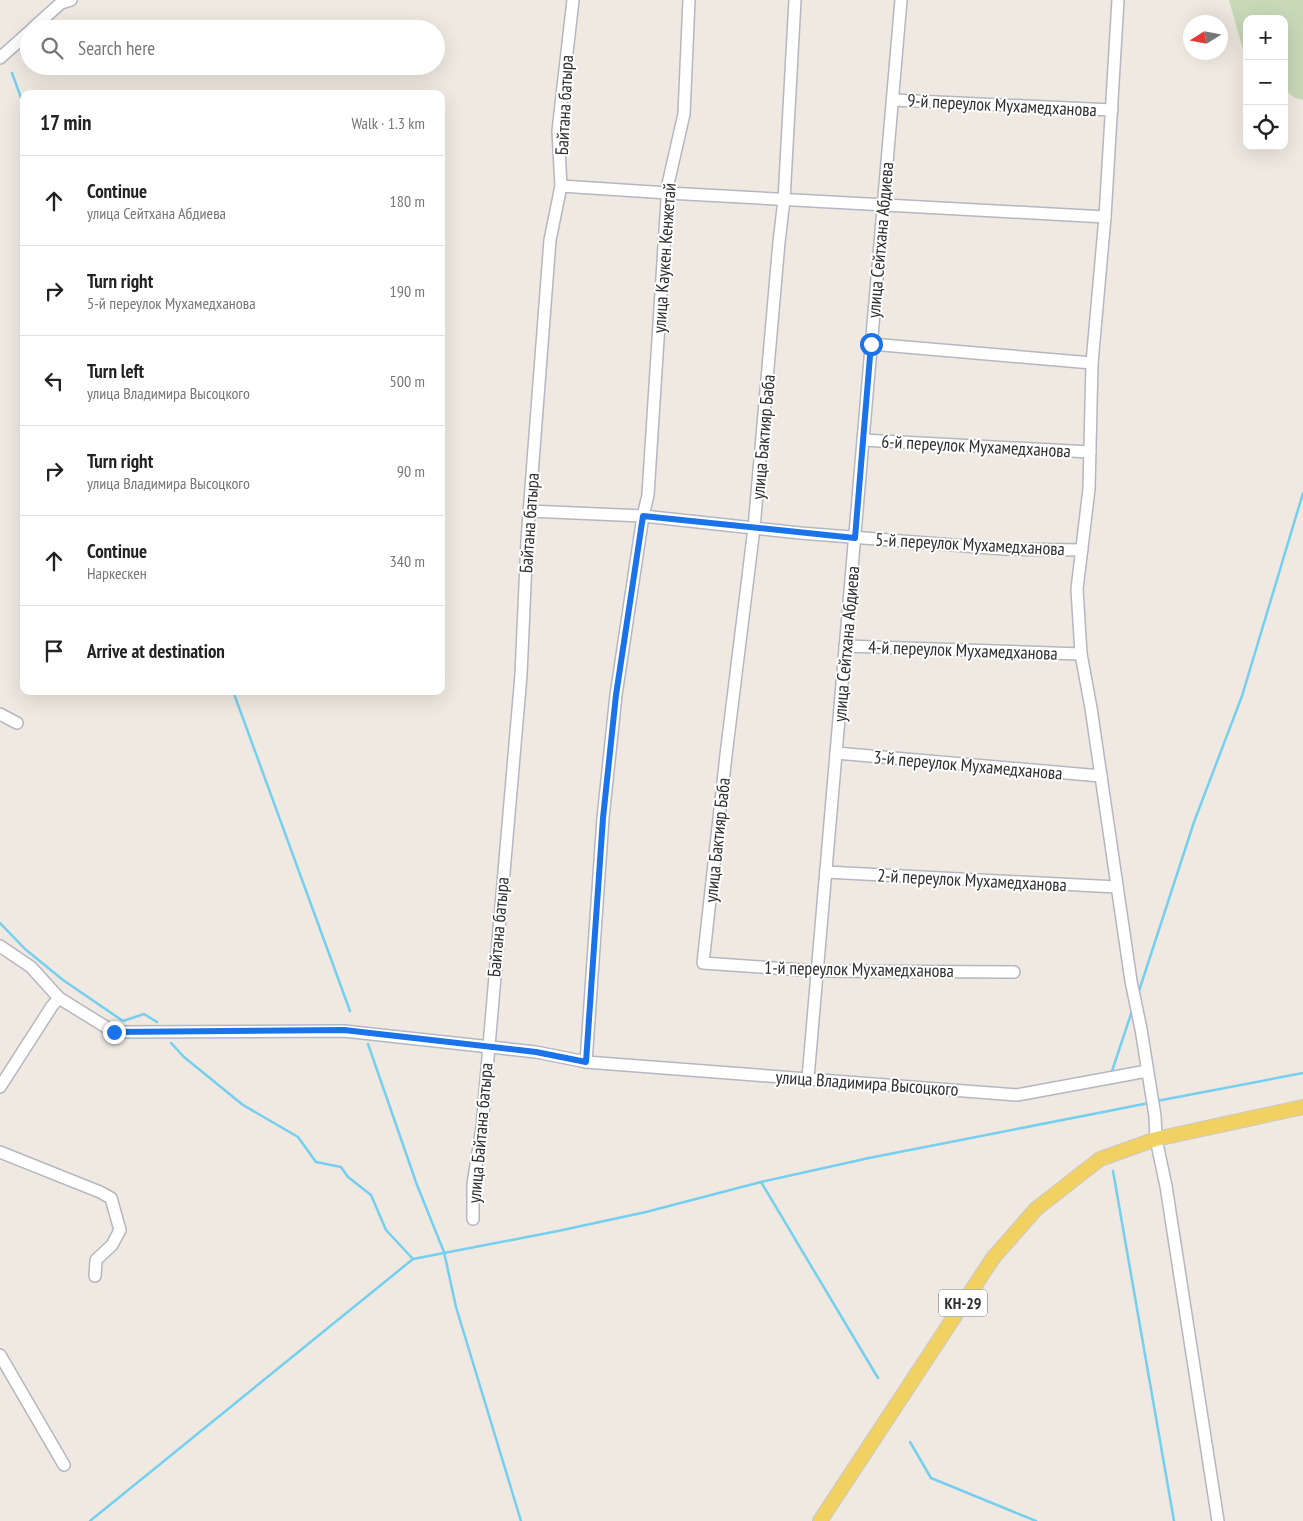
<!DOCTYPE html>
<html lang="en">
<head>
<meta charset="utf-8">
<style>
  :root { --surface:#fff; --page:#f2f2f2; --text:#222; --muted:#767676; --line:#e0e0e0 }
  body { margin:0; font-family:"PT Sans Narrow",sans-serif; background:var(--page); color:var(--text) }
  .controls { position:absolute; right:15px; top:15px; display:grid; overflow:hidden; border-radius:10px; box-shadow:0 5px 20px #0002 }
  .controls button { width:45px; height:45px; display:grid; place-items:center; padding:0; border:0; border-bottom:1px solid var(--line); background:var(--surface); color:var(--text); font:25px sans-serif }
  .compass { position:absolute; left:1183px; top:15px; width:45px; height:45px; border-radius:50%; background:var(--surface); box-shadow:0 5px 20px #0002; rotate:259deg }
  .stop { position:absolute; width:15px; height:15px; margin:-11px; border:4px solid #1a73e8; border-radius:50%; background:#fff }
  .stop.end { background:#1a73e8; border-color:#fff; box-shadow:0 1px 5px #0008 }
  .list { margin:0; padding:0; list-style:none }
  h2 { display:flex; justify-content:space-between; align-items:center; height:65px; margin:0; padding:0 20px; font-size:21px }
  h2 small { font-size:16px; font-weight:400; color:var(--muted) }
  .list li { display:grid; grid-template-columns:32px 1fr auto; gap:15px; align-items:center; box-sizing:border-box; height:90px; padding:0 20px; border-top:1px solid var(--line) }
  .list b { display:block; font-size:19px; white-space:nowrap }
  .list p { margin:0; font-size:16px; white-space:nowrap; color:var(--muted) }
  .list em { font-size:16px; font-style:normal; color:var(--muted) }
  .icon { flex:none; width:28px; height:28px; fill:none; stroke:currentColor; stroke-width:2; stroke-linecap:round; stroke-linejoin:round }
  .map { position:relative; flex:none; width:1303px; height:1521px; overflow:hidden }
  .search { position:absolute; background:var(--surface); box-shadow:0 5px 20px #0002; left:20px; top:20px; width:425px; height:55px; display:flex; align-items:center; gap:12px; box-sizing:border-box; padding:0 18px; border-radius:28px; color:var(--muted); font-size:19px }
  .panel { position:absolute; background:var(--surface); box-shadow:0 5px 20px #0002; left:20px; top:90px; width:425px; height:605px; border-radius:10px }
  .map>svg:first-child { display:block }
  .cemetery { fill:#c8d9b8 }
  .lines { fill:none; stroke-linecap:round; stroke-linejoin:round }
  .stream { stroke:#75cff0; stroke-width:2.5 }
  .minor-casing { stroke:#b4b7c1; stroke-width:14 }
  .major-casing { stroke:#c9c9c9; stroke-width:16 }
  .minor { stroke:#fff; stroke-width:11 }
  .major { stroke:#f2d163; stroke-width:14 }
  .route { stroke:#1a73e8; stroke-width:6 }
  .labels { text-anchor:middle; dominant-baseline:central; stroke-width:4; stroke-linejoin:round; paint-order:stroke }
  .shield { fill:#fff; stroke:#6d6d6d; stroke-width:1 }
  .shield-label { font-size:16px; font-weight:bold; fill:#2e2e2e }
  .street-label { font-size:18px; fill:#2e2e2e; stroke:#fff }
</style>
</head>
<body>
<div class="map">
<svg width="1303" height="1521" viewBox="0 0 1303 1521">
  <rect width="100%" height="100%" fill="#efe9e1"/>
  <polygon class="cemetery" points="1229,0 1303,0 1303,100 1295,98 1284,89 1284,19 1247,19 1247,55 1244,53"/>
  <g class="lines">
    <g class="stream">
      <polyline points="12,73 24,106"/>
      <polyline points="233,691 350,1011"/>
      <polyline points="0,923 25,949 63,980 123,1021 144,1014 157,1022"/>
      <polyline points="1138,994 1194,822 1242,696 1303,493"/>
      <polyline points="171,1043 184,1057 243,1105 298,1137 316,1162 341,1167 348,1177 371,1195 386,1230 413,1259"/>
      <polyline points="368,1044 417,1185 444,1252 456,1307 521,1521"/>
      <polyline points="1112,1071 1132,1011"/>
      <polyline points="1157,1101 1303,1073"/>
      <polyline points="1113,1171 1174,1521"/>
      <polyline points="761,1182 878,1378"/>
      <polyline points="910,1442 931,1478 1036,1521"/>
      <polyline points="90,1521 413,1259 558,1231 646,1212 761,1182 869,1158 1149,1103"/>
    </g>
    <defs>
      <g id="minor">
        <polyline points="795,0 784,200 779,242 754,528 726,755 703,963 817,971 1014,972"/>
        <polyline points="1118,0 1105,217 1092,363 1089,489 1077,589 1081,654 1091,708 1131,981 1141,1029 1155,1116 1156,1139 1166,1186 1218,1521"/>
        <polyline points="32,29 61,3 71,0"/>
        <polyline points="0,58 29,32"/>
        <polyline points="893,100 1112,110"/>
        <polyline points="561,186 668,193 1105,217"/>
        <polyline points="871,344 1092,363"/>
        <polyline points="863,440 1090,452"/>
        <polyline points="529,511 643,516 800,533 1004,549 1082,550"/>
        <polyline points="845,646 1081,654"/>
        <polyline points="0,714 17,723"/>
        <polyline points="836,753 1101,776"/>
        <polyline points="826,872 1117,887"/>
        <polyline points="0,946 31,967 59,998 114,1032 344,1031 536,1052 586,1062 1017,1095 1147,1071"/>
        <polyline points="586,1062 603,818 616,695 643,516 648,495 668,184 684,114 689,0"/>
        <polyline points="808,1078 901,0"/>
        <polyline points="0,1087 52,1006 59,998"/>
        <polyline points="0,1152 100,1192 111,1198 120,1230 112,1245 96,1260 95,1276"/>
        <polyline points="473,1219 473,1184 482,1127 521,675 527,540 550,240 561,186 558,131 573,0"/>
        <polyline points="0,1355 64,1465"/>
      </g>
      <polyline id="major" points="820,1521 993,1258 1036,1209 1100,1159 1156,1139 1303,1107"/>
    </defs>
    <use href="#minor" class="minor-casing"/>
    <use href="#major" class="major-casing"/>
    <use href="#minor" class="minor"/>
    <use href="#major" class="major"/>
  </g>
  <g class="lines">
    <polyline class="route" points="114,1032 344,1030 536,1052 586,1062 603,818 616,695 643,516 855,538 871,344"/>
  </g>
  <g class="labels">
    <rect class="shield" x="939" y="1289.5" width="48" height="27" rx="4"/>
    <g class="shield-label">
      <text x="963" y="1303">КН-29</text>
    </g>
    <g class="street-label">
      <text transform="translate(564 105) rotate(-87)">Байтана батыра</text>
      <text transform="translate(1002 105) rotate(3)">9-й переулок Мухамедханова</text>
      <text transform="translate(880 240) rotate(-85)">улица Сейтхана Абдиева</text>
      <text transform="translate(664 258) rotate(-86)">улица Каукен Кенжетай</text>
      <text transform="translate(763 437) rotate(-85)">улица Бактияр Баба</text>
      <text transform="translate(976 446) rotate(3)">6-й переулок Мухамедханова</text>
      <text transform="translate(529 523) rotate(-86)">Байтана батыра</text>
      <text transform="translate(970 544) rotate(3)">5-й переулок Мухамедханова</text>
      <text transform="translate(846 644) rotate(-85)">улица Сейтхана Абдиева</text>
      <text transform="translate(963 650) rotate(2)">4-й переулок Мухамедханова</text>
      <text transform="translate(968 765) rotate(5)">3-й переулок Мухамедханова</text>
      <text transform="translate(717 840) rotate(-84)">улица Бактияр Баба</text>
      <text transform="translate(972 880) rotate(3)">2-й переулок Мухамедханова</text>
      <text transform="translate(498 927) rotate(-85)">Байтана батыра</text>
      <text transform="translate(859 969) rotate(1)">1-й переулок Мухамедханова</text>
      <text transform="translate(867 1083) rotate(4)">улица Владимира Высоцкого</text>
      <text transform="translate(480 1133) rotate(-85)">улица Байтана батыра</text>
    </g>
  </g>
</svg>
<div class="controls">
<button>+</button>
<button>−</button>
<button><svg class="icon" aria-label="locate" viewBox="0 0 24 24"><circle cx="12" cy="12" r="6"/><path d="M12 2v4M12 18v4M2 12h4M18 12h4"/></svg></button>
</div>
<svg class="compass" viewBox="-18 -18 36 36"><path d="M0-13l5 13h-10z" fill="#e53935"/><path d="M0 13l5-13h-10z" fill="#767676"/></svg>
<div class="stop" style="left:871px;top:344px"></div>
<div class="stop end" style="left:114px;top:1032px"></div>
<div class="search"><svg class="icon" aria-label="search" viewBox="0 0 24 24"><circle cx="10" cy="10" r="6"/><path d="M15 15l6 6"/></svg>Search here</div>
<section class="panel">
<h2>17 min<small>Walk · 1.3 km</small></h2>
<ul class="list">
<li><svg class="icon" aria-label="ahead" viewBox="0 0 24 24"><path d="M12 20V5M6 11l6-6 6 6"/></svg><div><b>Continue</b><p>улица Сейтхана Абдиева</p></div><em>180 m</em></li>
<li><svg class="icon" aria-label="right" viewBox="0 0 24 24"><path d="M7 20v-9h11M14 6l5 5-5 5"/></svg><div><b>Turn right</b><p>5-й переулок Мухамедханова</p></div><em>190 m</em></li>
<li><svg class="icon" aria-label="left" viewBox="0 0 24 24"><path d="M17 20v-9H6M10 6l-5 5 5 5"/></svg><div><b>Turn left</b><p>улица Владимира Высоцкого</p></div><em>500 m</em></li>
<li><svg class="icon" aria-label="right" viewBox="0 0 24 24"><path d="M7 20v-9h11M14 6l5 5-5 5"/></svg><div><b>Turn right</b><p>улица Владимира Высоцкого</p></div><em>90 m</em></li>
<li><svg class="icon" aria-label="ahead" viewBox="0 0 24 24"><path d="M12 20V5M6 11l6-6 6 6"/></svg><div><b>Continue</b><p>Наркескен</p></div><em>340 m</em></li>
<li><svg class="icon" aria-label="arrive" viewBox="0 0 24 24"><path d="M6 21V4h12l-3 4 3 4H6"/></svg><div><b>Arrive at destination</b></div></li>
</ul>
</section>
</div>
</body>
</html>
